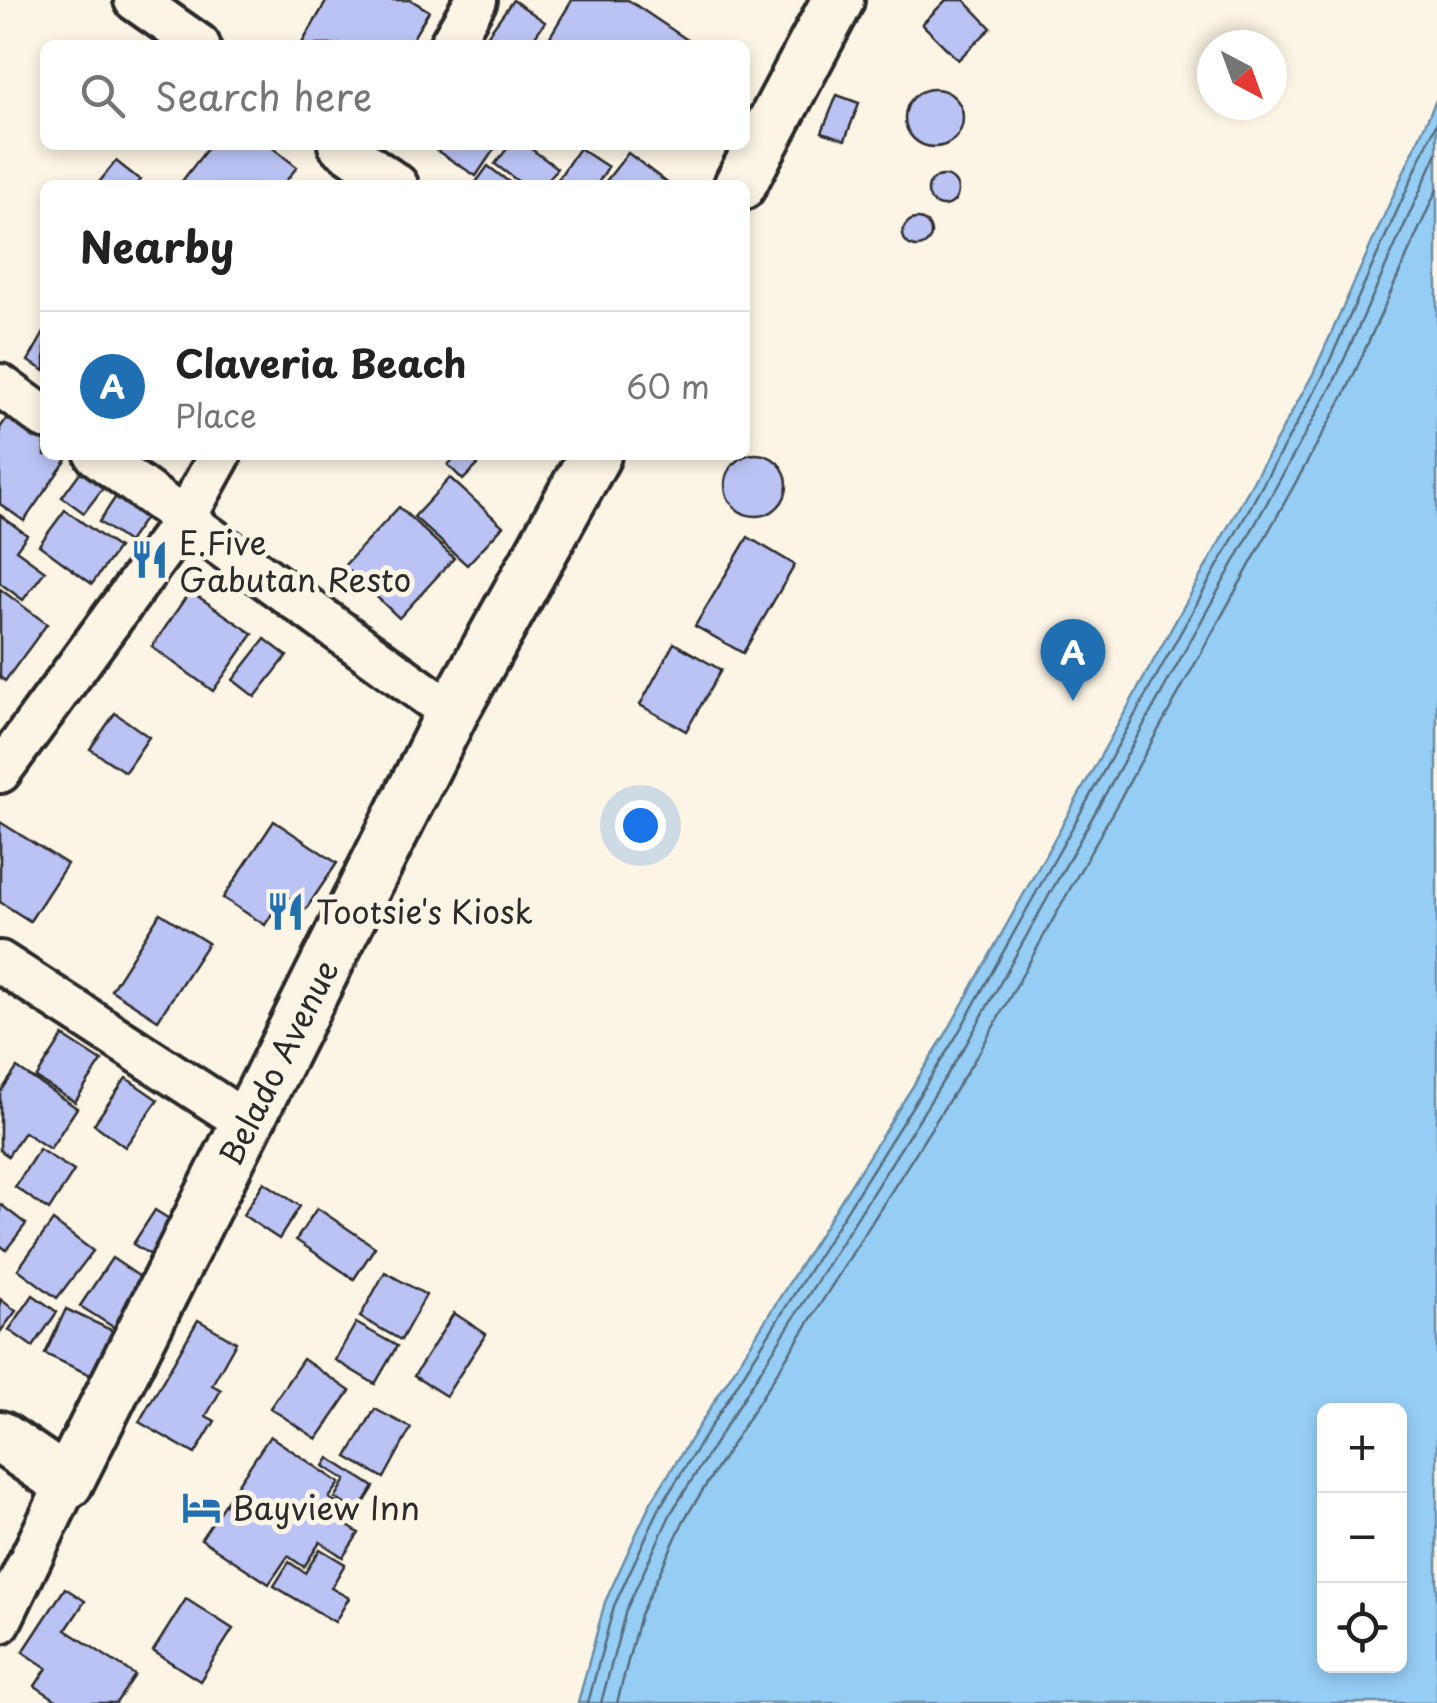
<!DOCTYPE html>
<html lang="en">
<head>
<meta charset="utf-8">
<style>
  :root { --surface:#fff; --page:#f6f6f6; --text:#222; --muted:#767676; --line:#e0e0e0; --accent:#1f6fb2 }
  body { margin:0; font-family:"Playpen Sans",sans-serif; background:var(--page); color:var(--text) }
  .controls { position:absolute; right:30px; bottom:30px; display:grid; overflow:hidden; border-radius:15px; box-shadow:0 5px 15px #0003 }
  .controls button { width:90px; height:90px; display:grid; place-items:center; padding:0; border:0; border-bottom:2px solid var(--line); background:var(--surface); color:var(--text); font:50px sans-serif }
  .compass { position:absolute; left:1197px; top:30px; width:90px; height:90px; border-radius:50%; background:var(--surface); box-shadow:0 5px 15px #0003; rotate:139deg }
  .you { position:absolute; left:640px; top:825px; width:35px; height:35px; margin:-25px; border:8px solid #fff; border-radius:50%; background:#1a73e8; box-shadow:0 0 0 15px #1a73e833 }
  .badge { display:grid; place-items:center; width:65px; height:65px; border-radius:50%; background:var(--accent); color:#fff; font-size:32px; font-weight:700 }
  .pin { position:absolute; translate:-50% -82px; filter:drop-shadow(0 2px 5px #0008) }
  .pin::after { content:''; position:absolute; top:52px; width:35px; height:30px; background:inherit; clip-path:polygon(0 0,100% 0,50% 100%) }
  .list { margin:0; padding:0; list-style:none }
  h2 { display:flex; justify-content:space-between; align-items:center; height:130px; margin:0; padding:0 40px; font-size:42px }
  h2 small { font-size:32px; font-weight:400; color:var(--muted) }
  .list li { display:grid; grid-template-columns:65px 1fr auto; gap:30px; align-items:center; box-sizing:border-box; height:150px; padding:0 40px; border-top:2px solid var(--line) }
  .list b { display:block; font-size:38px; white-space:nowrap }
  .list p { margin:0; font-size:32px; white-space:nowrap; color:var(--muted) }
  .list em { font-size:32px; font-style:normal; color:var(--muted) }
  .icon { flex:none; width:55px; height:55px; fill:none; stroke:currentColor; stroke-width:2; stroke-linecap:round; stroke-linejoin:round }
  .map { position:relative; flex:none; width:1437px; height:1703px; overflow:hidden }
  .search { position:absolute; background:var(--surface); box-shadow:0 5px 15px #0003; left:40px; top:40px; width:710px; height:110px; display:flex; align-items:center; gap:25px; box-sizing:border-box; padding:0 35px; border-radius:15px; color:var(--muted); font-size:38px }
  .panel { position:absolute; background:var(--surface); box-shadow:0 5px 15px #0003; left:40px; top:180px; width:710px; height:280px; border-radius:15px }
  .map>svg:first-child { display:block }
  .water { fill:#96cdf5; stroke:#6b8ca4; stroke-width:2.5; fill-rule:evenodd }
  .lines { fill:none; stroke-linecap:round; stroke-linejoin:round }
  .shore { stroke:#566c7c; stroke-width:2.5 }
  .building { fill:#bac3f4; stroke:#2b2b2b; stroke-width:2.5 }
  .minor-casing { stroke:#2b2b2b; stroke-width:48 }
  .tertiary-casing { stroke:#2b2b2b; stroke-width:58 }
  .minor { stroke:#fcf5e5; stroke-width:40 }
  .tertiary { stroke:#fcf5e5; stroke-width:50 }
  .labels { text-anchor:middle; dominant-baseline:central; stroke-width:10; stroke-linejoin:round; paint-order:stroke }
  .poi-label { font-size:32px; fill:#2b2b2b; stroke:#fcf5e5; text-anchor:start }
  .street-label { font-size:32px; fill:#2b2b2b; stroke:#fcf5e5 }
</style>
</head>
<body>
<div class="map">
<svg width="1437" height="1703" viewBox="0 0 1437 1703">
  <rect width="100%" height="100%" fill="#fcf5e5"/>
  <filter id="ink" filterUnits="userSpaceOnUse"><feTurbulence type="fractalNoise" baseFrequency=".01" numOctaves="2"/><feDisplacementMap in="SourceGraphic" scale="20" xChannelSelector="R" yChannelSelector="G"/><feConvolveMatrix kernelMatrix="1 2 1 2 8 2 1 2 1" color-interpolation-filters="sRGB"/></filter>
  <g filter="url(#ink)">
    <path class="water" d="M1437 98V1703H578L605 1602 651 1502 947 1032 1313 374ZM1324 1410H1400V1666H1324Z"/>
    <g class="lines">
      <g class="shore">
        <polyline points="588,1703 614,1606 660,1507 956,1037 1322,378 1437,122"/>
        <polyline points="601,1703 626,1610 671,1513 967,1043 1333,384 1437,153"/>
        <polyline points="617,1703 640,1615 684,1520 980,1051 1346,392 1437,189"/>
      </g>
    </g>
    <g class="building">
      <polygon points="327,0 411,0 429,11 409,45 301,45"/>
      <polygon points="513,0 545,22 529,45 481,44"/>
      <polygon points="572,0 628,0 689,41 686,45 545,45"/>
      <polygon points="946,0 964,0 991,28 958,60 922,24"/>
      <circle cx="934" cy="118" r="29"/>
      <polygon points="837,95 859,103 845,140 822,132"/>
      <polygon points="210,145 269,145 297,167 283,185 179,185"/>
      <polygon points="428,145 497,145 476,176"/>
      <polygon points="510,145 526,145 557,168 545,185 523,185 495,164"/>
      <polygon points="579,148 608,167 597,185 554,185"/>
      <polygon points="628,153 670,185 603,185"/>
      <polygon points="116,161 140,180 136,185 97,185"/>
      <polygon points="488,166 513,185 474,185"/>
      <circle cx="943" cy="191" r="15"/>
      <circle cx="917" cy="233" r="14"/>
      <polygon points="45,331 45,371 28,361"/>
      <polygon points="14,408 45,430 45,455 70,455 24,521 0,504 0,428"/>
      <circle cx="756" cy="485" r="31"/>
      <polygon points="457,455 469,455 478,465 463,480 448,465"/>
      <polygon points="81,471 103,488 84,513 62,497"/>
      <polygon points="450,478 503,526 467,565 414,517"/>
      <polygon points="119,492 149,512 128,542 99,522"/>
      <polygon points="399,507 454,558 399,618 344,566"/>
      <polygon points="65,510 118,548 92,584 39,545"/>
      <polygon points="0,515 27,535 16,550 45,571 23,600 0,583"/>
      <polygon points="748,537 795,565 743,653 695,626"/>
      <polygon points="0,589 47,624 5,681 0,677"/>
      <polygon points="190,591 253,634 213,691 152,647"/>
      <polygon points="265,639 287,656 255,697 233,680"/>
      <polygon points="674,643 721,670 686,731 640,705"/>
      <polygon points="115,713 149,737 125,772 90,749"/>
      <polygon points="274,821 337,863 306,909 284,895 265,925 223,898"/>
      <polygon points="0,822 67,864 30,921 0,902"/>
      <polygon points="160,913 208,943 158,1020 111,990"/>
      <polygon points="63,1036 102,1061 75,1102 36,1078"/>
      <polygon points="17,1068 77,1108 50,1149 24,1132 8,1156 0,1150 0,1093"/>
      <polygon points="126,1078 158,1100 125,1147 94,1124"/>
      <polygon points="39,1149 74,1171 49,1210 15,1187"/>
      <polygon points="264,1182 300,1206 279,1239 243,1215"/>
      <polygon points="0,1204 26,1224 6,1250 0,1245"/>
      <polygon points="317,1208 375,1247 354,1279 296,1240"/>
      <polygon points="155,1210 177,1224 156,1258 133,1244"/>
      <polygon points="53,1221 93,1251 57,1298 18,1269"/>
      <polygon points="112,1258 149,1283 118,1330 80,1306"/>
      <polygon points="385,1272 426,1295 401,1340 360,1317"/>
      <polygon points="33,1295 57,1312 33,1347 9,1330"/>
      <polygon points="0,1299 16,1311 0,1332"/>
      <polygon points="66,1309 124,1336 103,1381 45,1354"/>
      <polygon points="454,1313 486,1334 446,1396 414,1376"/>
      <polygon points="198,1320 236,1342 212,1385 221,1390 206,1416 215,1421 195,1454 139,1422"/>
      <polygon points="356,1323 397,1346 375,1384 335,1360"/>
      <polygon points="303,1359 350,1391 317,1439 270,1408"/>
      <polygon points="375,1409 411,1428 384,1478 347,1457"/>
      <polygon points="270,1436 340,1483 329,1498 344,1508 337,1519 359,1533 343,1557 320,1542 304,1567 288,1556 269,1584 201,1539"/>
      <polygon points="329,1458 374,1487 354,1519 345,1514 349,1507 335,1498 346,1480 324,1466"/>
      <polygon points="320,1549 345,1564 331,1588 349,1598 335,1622 274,1586 289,1562 305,1573"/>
      <polygon points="65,1588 85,1601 66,1630 135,1675 116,1703 61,1703 35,1686 47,1668 23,1652"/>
      <polygon points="186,1599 233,1629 200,1681 153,1651"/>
    </g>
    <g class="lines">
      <defs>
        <g id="minor">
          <polyline points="135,0 199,45"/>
          <polyline points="450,45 476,0"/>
          <polyline points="339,145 397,185"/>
          <polyline points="0,385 45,418"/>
          <polyline points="96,455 452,713"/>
          <polyline points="0,772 184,520 220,455"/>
          <polyline points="0,962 246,1122"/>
          <polyline points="0,1622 67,1483"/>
        </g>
        <g id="tertiary">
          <polyline points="740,185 838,0"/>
          <path id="s1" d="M0 1437 67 1483 452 713 595 455"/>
        </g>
      </defs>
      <use href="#minor" class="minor-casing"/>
      <use href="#tertiary" class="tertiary-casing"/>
      <use href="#minor" class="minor"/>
      <use href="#tertiary" class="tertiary"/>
    </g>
  </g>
  <defs>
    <symbol id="restaurant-bare" viewBox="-9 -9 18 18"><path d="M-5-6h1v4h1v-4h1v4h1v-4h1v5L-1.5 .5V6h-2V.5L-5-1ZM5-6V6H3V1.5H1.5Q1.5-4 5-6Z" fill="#1f6fb2" stroke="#fcf5e5" stroke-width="2.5" paint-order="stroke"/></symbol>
    <symbol id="hotel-bare" viewBox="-9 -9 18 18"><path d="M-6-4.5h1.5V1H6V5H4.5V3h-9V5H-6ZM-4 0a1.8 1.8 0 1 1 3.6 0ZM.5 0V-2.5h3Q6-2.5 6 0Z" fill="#1f6fb2" stroke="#fcf5e5" stroke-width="2.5" paint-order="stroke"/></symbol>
  </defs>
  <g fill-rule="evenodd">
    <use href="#restaurant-bare" x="122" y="532" width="55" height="55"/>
    <use href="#restaurant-bare" x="258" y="884" width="55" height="55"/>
    <use href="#hotel-bare" x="174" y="1480" width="55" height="55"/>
  </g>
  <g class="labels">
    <g class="poi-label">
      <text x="179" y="542">E.Five<tspan x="179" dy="37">Gabutan Resto</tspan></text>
      <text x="316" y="911">Tootsie's Kiosk</text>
      <text x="232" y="1507">Bayview Inn</text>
    </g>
    <g class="street-label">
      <text stroke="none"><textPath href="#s1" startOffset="552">Belado Avenue</textPath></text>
    </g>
  </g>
</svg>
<div class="controls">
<button>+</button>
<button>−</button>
<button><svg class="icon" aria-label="locate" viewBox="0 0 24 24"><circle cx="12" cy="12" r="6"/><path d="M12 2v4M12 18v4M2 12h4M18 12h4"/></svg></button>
</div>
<svg class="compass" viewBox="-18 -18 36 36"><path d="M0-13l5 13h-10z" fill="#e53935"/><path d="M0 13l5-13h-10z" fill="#767676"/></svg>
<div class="you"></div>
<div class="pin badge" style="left:1073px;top:701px">A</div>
<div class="search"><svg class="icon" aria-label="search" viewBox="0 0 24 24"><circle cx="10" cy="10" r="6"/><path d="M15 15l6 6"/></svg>Search here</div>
<section class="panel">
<h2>Nearby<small></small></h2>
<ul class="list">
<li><span class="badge">A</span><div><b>Claveria Beach</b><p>Place</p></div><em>60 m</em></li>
</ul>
</section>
</div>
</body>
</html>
